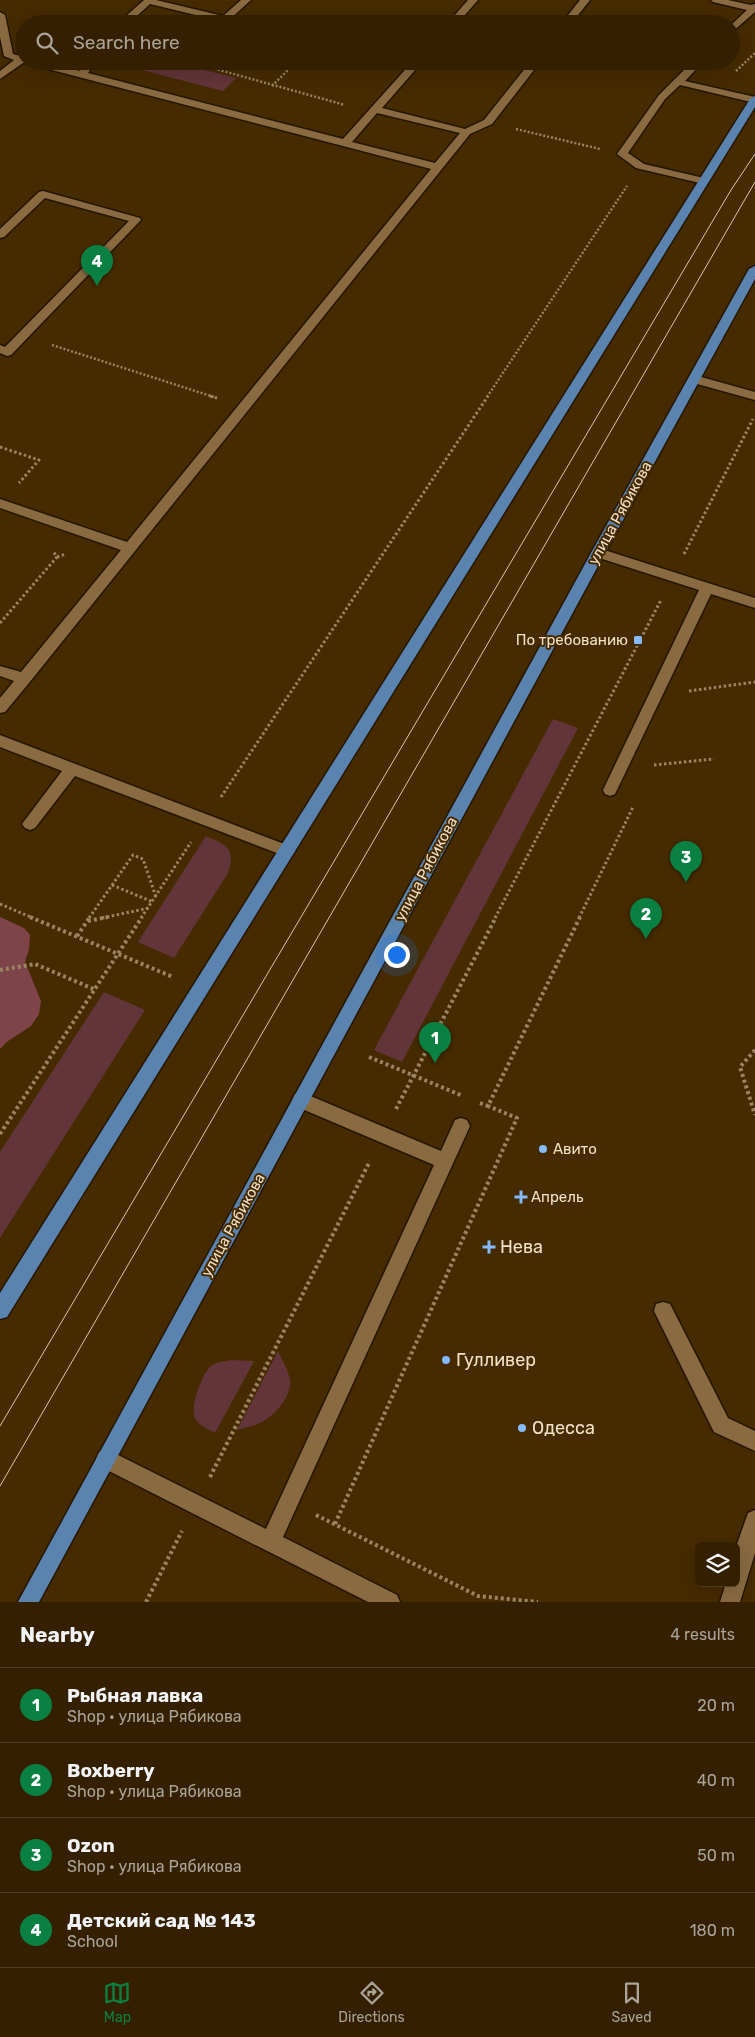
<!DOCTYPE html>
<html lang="en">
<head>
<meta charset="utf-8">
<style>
  :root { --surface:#342000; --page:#3c280a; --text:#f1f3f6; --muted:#a9a399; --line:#4e3e22; --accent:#0b8043 }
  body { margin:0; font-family:Rubik,sans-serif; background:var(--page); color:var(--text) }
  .controls { position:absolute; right:15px; bottom:15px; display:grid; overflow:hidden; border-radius:8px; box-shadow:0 5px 20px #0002 }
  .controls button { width:45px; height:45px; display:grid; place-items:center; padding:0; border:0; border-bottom:1px solid var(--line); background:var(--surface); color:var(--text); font:25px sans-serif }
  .you { position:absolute; left:396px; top:954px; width:18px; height:18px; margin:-12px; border:4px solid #fff; border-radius:50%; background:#1a73e8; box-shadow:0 0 0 8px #1a73e833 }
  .badge { display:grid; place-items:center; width:32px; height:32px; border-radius:50%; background:var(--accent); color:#fff; font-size:16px; font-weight:700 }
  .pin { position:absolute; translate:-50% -41px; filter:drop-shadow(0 1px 2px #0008) }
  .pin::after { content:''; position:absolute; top:26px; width:18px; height:15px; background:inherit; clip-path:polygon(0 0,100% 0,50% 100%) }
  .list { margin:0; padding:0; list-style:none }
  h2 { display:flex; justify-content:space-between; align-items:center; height:65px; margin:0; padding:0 20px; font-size:21px }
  h2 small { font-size:16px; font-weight:400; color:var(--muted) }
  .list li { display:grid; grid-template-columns:32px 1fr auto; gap:15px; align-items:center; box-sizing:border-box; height:75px; padding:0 20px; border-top:1px solid var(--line) }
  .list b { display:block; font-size:19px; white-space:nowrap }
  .list p { margin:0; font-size:16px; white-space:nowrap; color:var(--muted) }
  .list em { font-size:16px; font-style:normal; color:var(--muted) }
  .icon { flex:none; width:28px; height:28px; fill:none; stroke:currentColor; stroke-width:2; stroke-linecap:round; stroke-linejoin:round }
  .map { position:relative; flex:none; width:755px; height:1602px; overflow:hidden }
  .search { position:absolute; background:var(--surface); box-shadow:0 5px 20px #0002; left:15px; right:15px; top:15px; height:55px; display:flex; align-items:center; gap:12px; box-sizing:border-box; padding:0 18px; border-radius:28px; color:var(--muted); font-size:19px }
  .sheet { height:365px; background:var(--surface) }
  nav { display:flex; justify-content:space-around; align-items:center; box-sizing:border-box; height:70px; border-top:1px solid var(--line); background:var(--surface); font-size:14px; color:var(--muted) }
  nav a { display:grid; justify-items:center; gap:2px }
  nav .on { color:var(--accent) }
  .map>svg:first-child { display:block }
  .green { fill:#62353a }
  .forest { fill:#7e444a }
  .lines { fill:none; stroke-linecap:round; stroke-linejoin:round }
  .minor-casing { stroke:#251602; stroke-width:3 }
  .major-casing { stroke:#251602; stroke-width:3 }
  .path-far2 { stroke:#9a8464; stroke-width:2.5; stroke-dasharray:2 2; stroke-linecap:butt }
  .path-far1 { stroke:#9a8464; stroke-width:3; stroke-dasharray:2.5 2.5; stroke-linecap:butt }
  .path { stroke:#9a8464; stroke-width:4; stroke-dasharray:3 3; stroke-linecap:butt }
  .minor { fill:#896a41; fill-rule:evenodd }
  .major { fill:#5a84af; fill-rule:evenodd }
  .tram { stroke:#d8c5ac; stroke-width:1 }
  .poi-dot { fill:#86bbfb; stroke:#462b00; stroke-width:2 }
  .labels { text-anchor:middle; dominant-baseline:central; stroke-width:4; stroke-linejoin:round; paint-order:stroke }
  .street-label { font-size:15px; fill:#f1e0ca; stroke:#462b00 }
  .poi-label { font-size:15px; fill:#f1e0ca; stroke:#462b00; text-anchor:start }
  .near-poi-label { font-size:18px; fill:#f1e0ca; stroke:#462b00; text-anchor:start }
</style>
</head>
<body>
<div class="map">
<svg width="755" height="1602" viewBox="0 0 755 1602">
  <rect width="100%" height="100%" fill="#462b00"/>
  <g class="green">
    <polygon points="116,61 169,61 236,78 223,91 115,63"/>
    <polygon points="553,719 578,728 402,1062 374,1050"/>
    <path d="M206 836C227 845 236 849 228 873L174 958 138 942Z"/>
    <polygon points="104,992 145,1010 0,1238 0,1152"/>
    <path d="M278 1351C282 1360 288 1369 290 1380 292 1397 274 1416 260 1423 253 1426 244 1428 237 1430Z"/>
    <path d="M231 1360 254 1361 215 1433C208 1429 200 1426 196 1420 189 1408 201 1377 209 1368 214 1362 224 1362 231 1360Z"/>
  </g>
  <polygon class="forest" points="0,917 24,928 30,935 29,949 25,962 41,1001 39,1014 31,1026 8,1041 0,1049"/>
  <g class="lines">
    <defs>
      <g id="minor">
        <polygon points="144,0 156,0 223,16 241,0 251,0 228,21 225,22 150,4 128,24 117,24"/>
        <polygon points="468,0 478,0 457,24 447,24"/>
        <polygon points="580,0 590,0 571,24 561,24"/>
        <polygon points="711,0 728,0 751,5 755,4 755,12 731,33 731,25 747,10 713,2"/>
        <path d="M0 12 5 15 13 54 24 57V61H41L80 71 86 61H96L88 73 343 139 413 61H423L382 108 465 129 484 120 531 61H541L492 124 470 134 29 683 5 712 0 713V698L14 681 0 676V666L21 672 121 550 0 508V499L127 542 431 169 25 63H23L0 79V71L14 60 4 56 0 37ZM377 113 460 133 435 163 352 142Z"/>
        <polygon points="693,61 704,61 685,81 755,97 755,103 680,85 665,99 628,153 644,164 708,179 709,181 704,184 636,168 617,154 659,95"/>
        <polygon points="43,191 140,218 141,220 11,355 7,356 0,353 0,345 5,347 129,221 45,198 4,237 0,238 0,229 39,192"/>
        <polygon points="694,375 755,392 755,400 690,382 688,379 690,376"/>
        <polygon points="598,548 755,598 755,608 711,594 617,790 615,794 610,796 605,794 603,790 699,590 593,556 591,553 593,550"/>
        <polygon points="0,735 292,847 295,851 292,855 287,857 282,855 75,776 35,828 30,830 25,828 22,824 25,820 62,771 0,747"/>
        <polygon points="301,1092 441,1151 455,1120 461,1118 467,1120 470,1126 283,1537 397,1595 400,1602 368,1602 99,1466 96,1459 99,1452 106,1449 266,1529 434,1165 295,1106 292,1100 295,1094"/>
        <polygon points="663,1302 670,1304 728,1418 755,1431 755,1451 714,1432 654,1311 656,1304"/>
        <polygon points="755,1510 755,1553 740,1602 720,1602 726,1583 736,1583 736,1547 748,1513"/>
      </g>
      <g id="major">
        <polygon points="755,96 755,107 7,1317 0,1319 0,1293 750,99"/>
        <polygon points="755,266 755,279 605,553 39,1602 18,1602 591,553 749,269"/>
      </g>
    </defs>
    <use href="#minor" class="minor-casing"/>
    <use href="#major" class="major-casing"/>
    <g class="path-far2">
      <polyline points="78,19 96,24"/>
      <polyline points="187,61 345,105"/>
      <polyline points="736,71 755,53"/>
      <polyline points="272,86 297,61"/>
      <polyline points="516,129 600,149"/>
      <polyline points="52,345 214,397"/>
      <polyline points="487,397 627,186"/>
    </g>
    <g class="path-far1">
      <polyline points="210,396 217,398"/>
      <polyline points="0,447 39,460 19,483"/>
      <polyline points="684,554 753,419"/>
      <polyline points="57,557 66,554"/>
      <polyline points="0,623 57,557 53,551"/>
      <polyline points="689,691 755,682"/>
      <polyline points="654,765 714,759"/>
      <polyline points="221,797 488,396"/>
      <polyline points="112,885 153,902"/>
      <polyline points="0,904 33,918"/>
      <polyline points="89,918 133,855 143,859 156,897"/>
      <polyline points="102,918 149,908"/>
      <polyline points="141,918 191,842"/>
      <polyline points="495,918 661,600"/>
      <polyline points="579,918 633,807"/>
    </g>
    <g class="path">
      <polyline points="30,917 173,977"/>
      <polyline points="88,921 108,917"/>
      <polyline points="77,936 90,917"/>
      <polyline points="0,970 35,964 96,990"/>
      <polyline points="755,1050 740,1067 755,1115"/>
      <polyline points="369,1057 463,1096"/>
      <polyline points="480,1103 488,1106 580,917"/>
      <polyline points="396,1109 496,917"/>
      <polyline points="0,1134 142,917"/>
      <polyline points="210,1477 370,1161"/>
      <polyline points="316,1515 478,1596 538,1602"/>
      <polyline points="335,1524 517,1118 488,1106"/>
      <polyline points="146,1602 182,1531"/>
    </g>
    <use href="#minor" class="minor"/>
    <use href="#major" class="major"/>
    <g class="tram">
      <polyline points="0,1426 731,190 755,154"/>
      <polyline points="0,1486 755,182"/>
    </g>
  </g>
  <g class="poi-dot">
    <rect x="633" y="635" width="10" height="10" rx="2.5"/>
    <circle cx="543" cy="1149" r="5"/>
    <path d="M518.5 1189.5h5v5h5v5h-5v5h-5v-5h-5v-5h5z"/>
    <path d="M486.5 1239.5h5v5h5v5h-5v5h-5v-5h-5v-5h5z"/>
    <circle cx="446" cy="1360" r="5"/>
    <circle cx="522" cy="1428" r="5"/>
  </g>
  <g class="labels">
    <g class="street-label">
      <text transform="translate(620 513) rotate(-61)">улица Рябикова</text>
      <text transform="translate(426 869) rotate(-62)">улица Рябикова</text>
      <text transform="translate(233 1225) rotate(-61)">улица Рябикова</text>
    </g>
    <g class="poi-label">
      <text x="628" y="640" text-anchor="end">По требованию</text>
      <text x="553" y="1149">Авито</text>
      <text x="531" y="1197">Апрель</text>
    </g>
    <g class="near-poi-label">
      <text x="500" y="1247">Нева</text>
      <text x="456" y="1360">Гулливер</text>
      <text x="532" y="1428">Одесса</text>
    </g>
  </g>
</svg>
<div class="controls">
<button><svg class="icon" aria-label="layers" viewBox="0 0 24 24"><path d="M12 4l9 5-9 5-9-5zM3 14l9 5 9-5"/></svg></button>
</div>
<div class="you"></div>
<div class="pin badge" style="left:435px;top:1063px">1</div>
<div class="pin badge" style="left:646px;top:939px">2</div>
<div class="pin badge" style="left:686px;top:882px">3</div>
<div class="pin badge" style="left:97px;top:286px">4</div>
<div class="search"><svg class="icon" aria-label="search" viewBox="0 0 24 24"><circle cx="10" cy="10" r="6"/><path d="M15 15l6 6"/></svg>Search here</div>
</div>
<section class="sheet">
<h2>Nearby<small>4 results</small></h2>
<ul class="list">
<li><span class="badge">1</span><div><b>Рыбная лавка</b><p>Shop · улица Рябикова</p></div><em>20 m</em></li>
<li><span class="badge">2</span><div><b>Boxberry</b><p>Shop · улица Рябикова</p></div><em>40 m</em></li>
<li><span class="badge">3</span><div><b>Ozon</b><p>Shop · улица Рябикова</p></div><em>50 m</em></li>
<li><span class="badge">4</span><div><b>Детский сад № 143</b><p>School</p></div><em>180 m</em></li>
</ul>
</section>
<nav>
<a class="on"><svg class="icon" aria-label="map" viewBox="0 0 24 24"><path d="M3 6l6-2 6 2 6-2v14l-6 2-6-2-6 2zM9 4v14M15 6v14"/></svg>Map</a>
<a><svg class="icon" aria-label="directions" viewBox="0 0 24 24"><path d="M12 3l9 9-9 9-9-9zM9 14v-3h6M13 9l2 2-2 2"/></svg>Directions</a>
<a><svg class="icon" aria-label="saved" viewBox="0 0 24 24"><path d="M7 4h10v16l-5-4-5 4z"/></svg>Saved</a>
</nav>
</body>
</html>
